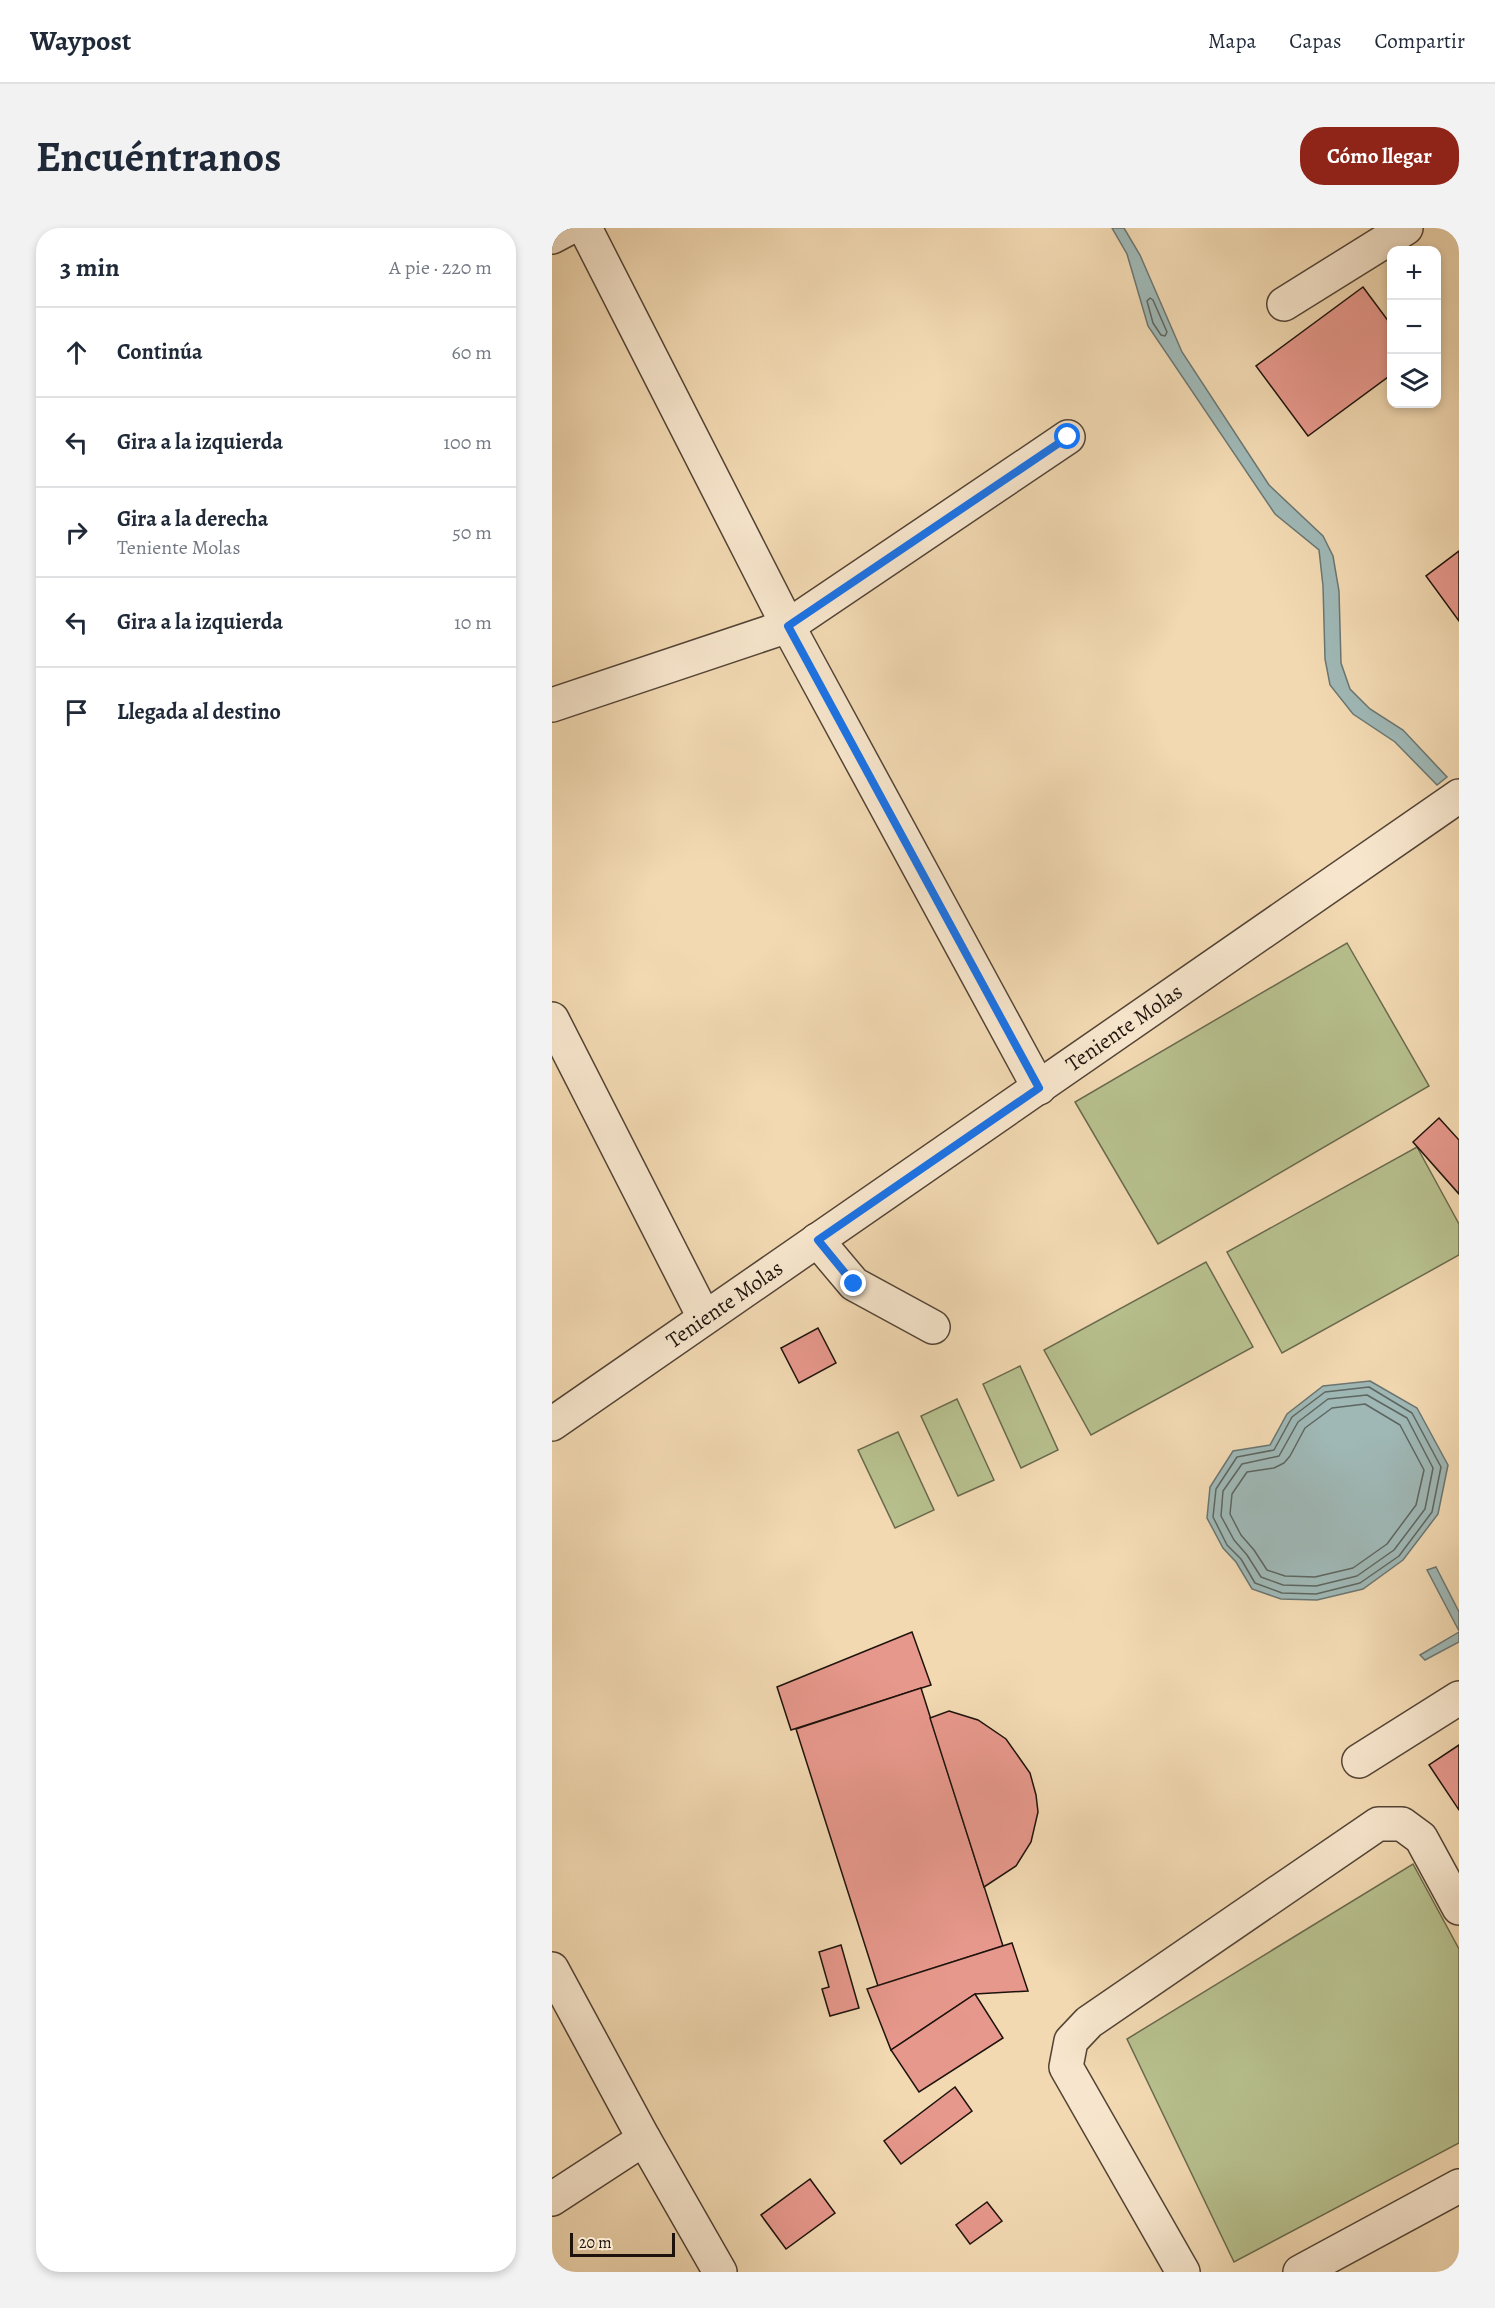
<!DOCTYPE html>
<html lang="es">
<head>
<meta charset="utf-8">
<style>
  :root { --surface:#fff; --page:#f2f2f3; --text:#1f2937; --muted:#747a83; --line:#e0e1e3; --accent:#8f2418 }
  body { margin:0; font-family:Alegreya,serif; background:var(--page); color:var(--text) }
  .controls { position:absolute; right:18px; top:18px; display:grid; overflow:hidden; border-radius:12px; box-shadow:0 3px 9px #0003 }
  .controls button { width:54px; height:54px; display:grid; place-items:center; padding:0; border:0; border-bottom:2px solid var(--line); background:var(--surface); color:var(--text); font:30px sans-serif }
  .scale { position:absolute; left:18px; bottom:15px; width:105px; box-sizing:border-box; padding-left:6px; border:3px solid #1e130c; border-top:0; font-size:16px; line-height:21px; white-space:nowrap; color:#1e130c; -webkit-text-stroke:4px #f7e6cd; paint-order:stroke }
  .stop { position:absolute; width:18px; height:18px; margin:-14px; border:4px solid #1a73e8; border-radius:50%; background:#fff }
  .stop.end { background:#1a73e8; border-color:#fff; box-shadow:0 2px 6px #0008 }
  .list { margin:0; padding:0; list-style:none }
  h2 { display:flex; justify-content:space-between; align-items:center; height:78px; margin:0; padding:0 24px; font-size:26px }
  h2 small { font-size:20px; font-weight:400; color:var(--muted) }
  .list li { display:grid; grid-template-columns:39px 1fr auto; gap:18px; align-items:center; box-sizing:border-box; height:90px; padding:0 24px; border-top:2px solid var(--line) }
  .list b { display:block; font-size:22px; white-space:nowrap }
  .list p { margin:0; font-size:20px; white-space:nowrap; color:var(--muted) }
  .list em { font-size:20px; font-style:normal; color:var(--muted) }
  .icon { flex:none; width:33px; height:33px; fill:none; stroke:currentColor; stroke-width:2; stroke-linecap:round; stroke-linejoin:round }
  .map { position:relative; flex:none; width:907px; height:2044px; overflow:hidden; border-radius:24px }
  header { display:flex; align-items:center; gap:36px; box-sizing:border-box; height:84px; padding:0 30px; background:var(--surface); border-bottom:2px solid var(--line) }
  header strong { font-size:28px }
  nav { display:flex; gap:33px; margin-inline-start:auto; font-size:21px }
  .intro { display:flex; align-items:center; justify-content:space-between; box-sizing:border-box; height:144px; padding:0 36px }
  h1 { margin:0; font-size:42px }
  .button { padding:15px 27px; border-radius:24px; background:var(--accent); color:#fff; font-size:21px; font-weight:700 }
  main { display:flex; gap:36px; padding:0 36px }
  aside { flex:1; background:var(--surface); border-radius:24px; box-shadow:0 3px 9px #0003 }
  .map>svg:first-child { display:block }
  .green { fill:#b7c08e; stroke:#6a6a4d; stroke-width:1.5 }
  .water { fill:#9fb8b6; stroke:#6b7672; stroke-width:1.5 }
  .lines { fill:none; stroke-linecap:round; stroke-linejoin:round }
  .shore { stroke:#5e6661; stroke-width:1.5 }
  .building { fill:#e7988c; stroke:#1e130c; stroke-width:1.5 }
  .minor-casing { stroke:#534436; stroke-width:36 }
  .minor { stroke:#f7e6cd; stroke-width:33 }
  .route { stroke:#1a73e8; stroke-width:8 }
  .labels { text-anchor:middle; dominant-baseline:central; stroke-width:6; stroke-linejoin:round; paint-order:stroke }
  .street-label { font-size:22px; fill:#1e130c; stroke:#f7e6cd }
</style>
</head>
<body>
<header>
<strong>Waypost</strong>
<nav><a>Mapa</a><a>Capas</a><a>Compartir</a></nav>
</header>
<div class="intro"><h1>Encuéntranos</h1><a class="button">Cómo llegar</a></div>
<main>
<aside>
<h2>3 min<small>A pie · 220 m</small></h2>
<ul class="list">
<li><svg class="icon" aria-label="ahead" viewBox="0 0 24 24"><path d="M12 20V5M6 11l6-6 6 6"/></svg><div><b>Continúa</b></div><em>60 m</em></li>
<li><svg class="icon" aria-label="left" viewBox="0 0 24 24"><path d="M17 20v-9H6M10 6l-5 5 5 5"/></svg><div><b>Gira a la izquierda</b></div><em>100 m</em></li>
<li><svg class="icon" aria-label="right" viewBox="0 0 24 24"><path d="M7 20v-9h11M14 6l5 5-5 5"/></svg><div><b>Gira a la derecha</b><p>Teniente Molas</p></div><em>50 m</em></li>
<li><svg class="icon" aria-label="left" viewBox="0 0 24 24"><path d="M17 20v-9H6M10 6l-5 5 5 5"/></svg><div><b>Gira a la izquierda</b></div><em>10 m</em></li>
<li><svg class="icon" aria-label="arrive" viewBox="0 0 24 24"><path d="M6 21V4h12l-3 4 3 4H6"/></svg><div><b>Llegada al destino</b></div></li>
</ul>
</aside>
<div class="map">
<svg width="907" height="2044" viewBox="0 0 907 2044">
  <rect width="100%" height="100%" fill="#f2d9b2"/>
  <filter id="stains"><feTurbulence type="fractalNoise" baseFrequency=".00333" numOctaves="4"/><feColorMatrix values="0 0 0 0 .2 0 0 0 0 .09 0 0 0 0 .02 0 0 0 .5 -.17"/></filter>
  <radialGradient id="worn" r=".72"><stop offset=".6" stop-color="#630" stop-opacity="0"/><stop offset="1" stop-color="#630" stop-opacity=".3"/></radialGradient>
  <g class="green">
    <polygon points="795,715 877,858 606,1016 523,874"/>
    <polygon points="865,919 907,996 907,1027 730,1125 675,1024"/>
    <polygon points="654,1034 701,1119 539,1207 492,1122"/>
    <polygon points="468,1138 506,1222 469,1240 431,1156"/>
    <polygon points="405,1171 442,1252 406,1268 369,1188"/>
    <polygon points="346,1204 382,1282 343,1300 306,1222"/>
    <polygon points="861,1636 907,1721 907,1915 682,2034 575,1811"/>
  </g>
  <g class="water">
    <polygon points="560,0 572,0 588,27 630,124 717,257 771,308 781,328 787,363 789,435 798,461 818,481 851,502 895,549 885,557 843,514 801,486 778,457 773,431 771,358 767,322 723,286 596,98 575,26"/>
    <polygon points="818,1153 865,1180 896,1237 886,1286 851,1332 811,1361 765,1372 729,1371 700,1361 684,1334 671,1320 655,1290 658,1259 681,1223 718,1217 735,1186 771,1158"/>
    <polygon points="884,1339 907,1384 907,1403 875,1342"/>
    <polygon points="907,1404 907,1414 873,1432 868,1427"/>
  </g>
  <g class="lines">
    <g class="shore">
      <polygon points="598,70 601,72 615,104 613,108 609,107 601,95 595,73"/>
      <polygon points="817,1159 860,1185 889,1239 880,1284 847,1328 808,1355 764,1366 730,1365 703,1355 689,1331 675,1317 661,1289 664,1261 685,1229 722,1222 740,1189 773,1164"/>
      <polygon points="815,1167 855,1190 881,1240 873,1281 842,1322 805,1348 764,1358 731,1357 709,1349 695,1327 682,1312 669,1288 671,1263 690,1236 727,1228 746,1194 776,1171"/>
      <polygon points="813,1176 848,1197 872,1242 864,1277 835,1316 801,1340 763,1349 733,1348 715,1342 702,1322 689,1307 678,1286 680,1266 695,1244 722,1240 732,1235 738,1228 753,1200 780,1180"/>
    </g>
  </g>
  <g class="building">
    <polygon points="811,59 840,98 840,146 756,208 704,138"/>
    <polygon points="907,323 907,393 874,348"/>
    <polygon points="887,890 907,912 907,966 861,914"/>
    <polygon points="266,1100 284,1135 247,1155 229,1120"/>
    <polygon points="360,1404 379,1457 239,1502 225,1459"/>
    <polygon points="369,1460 451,1718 326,1758 244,1501"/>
    <polygon points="397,1483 426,1492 454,1511 478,1545 484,1567 486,1584 479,1614 464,1638 432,1659 378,1490"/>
    <polygon points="907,1517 907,1582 877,1537"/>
    <polygon points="460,1715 476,1763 423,1766 339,1822 315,1761"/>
    <polygon points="289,1717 307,1780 278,1788 270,1761 277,1759 267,1724"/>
    <polygon points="423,1766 451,1810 367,1864 339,1822"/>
    <polygon points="403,1859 420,1883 349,1936 332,1913"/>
    <polygon points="258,1951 283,1985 234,2021 209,1987"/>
    <polygon points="435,1974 450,1993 418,2016 404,1997"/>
  </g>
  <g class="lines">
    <defs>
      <g id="minor">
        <polyline points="33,0 236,398 487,860"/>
        <polyline points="0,9 17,0"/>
        <polyline points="732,76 854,0"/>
        <polyline points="0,477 236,398 516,209"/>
        <polyline points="0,791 152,1089"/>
        <polyline points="265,1012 302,1056 381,1099"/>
        <path id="s1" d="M0 1196 907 568"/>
        <polyline points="807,1533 907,1470"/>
        <polyline points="0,1741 92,1911 168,2044"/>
        <polyline points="0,1971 92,1911"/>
        <polyline points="631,2044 514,1839 519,1813 537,1794 826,1596 850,1596 869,1610 907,1680"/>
        <polyline points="748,2044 907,1958"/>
      </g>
    </defs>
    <use href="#minor" class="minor-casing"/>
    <use href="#minor" class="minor"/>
  </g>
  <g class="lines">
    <polyline class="route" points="302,1056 266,1012 487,860 236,398 516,209"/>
  </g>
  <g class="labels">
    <g class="street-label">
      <text stroke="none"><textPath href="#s1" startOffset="696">Teniente Molas</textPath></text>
      <text stroke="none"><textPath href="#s1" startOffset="210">Teniente Molas</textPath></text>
    </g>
  </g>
  <rect width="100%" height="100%" filter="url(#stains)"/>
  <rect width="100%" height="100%" fill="url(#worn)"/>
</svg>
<div class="controls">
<button>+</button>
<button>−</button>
<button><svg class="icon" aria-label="layers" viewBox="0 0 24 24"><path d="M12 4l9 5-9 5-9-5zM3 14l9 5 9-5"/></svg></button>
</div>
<div class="scale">20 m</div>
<div class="stop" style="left:516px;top:209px"></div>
<div class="stop end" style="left:302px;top:1056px"></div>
</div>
</main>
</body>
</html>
